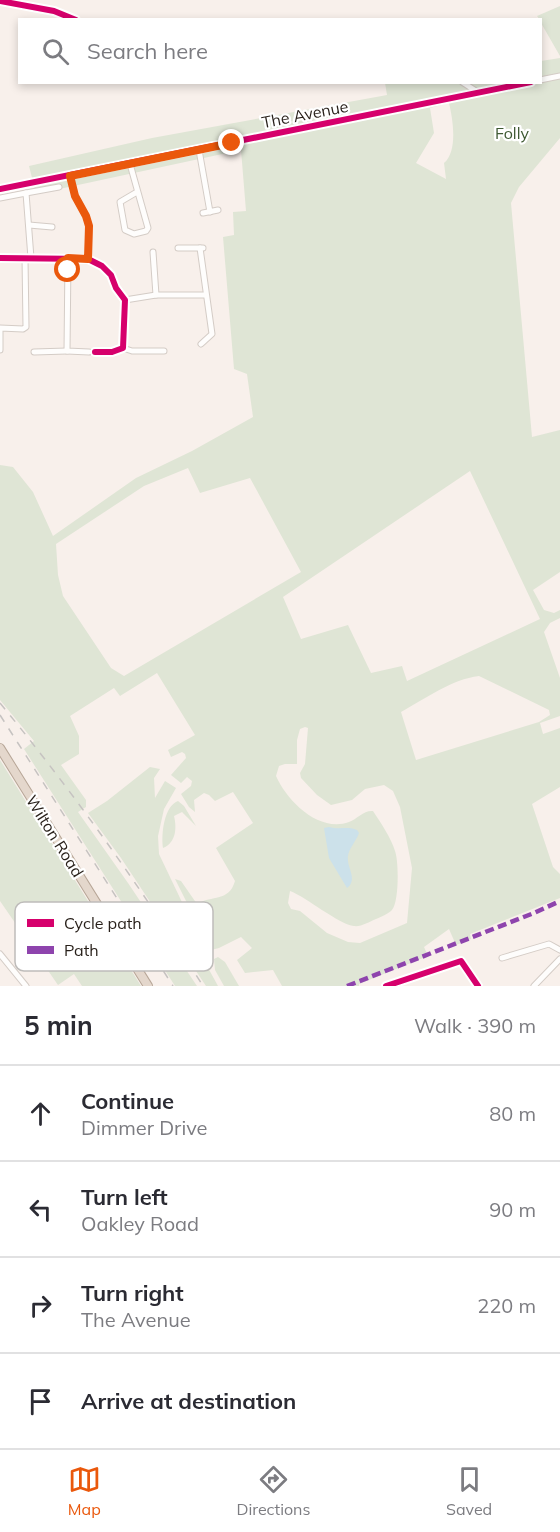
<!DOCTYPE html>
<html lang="en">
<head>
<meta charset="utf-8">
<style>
  :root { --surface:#fff; --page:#f7f7f7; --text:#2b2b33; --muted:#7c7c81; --line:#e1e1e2; --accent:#ea580c }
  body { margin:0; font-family:Mulish,sans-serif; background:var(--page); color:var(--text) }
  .stop { position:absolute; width:18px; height:18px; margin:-14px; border:4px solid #ea580c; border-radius:50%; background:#fff }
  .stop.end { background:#ea580c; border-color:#fff; box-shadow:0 2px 6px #0008 }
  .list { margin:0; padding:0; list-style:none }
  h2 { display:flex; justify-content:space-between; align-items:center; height:78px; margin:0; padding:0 24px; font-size:26px }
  h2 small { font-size:20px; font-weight:400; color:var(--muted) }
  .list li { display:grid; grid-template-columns:39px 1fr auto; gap:18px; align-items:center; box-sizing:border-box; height:96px; padding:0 24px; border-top:2px solid var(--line) }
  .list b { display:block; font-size:22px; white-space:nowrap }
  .list p { margin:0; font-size:20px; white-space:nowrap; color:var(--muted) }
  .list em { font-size:20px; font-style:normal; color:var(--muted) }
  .icon { flex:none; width:33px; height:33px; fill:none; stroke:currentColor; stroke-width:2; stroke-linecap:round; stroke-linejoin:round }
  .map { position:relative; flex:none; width:560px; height:986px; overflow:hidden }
  .search { position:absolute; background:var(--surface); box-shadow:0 3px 9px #0003; left:18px; right:18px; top:18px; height:66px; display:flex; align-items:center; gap:15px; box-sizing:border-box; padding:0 21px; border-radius:0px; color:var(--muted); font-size:22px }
  .sheet { height:462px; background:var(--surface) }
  nav { display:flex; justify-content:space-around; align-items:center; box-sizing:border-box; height:84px; border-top:2px solid var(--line); background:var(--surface); font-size:16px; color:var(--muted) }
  nav a { display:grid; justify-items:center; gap:3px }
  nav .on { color:var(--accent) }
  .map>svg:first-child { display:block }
  .green { fill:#dfe5d5; fill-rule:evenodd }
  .water { fill:#cce1ea }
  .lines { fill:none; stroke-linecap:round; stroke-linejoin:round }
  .minor-casing { stroke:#d4ccc6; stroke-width:7 }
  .highway-casing { stroke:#b7a697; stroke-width:10 }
  .minor { stroke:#fefdfc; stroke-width:5 }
  .highway { stroke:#e4d7cc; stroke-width:8 }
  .rail { stroke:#c6c3c1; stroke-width:1.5; stroke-dasharray:8 8; stroke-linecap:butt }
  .quiet { stroke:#8e44ad; stroke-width:4.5; stroke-dasharray:9 4.5; stroke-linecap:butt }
  .cycleway-casing { stroke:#fff; stroke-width:10 }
  .cycleway { stroke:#d6006c; stroke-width:6 }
  .route { stroke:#ea580c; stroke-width:8 }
  .labels { text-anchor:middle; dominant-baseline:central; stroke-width:4.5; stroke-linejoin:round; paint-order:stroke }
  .street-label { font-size:16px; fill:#271f19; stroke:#fff }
  .park-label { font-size:16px; fill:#3e5932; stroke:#fff }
  .key { fill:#fff; stroke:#bebcba; stroke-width:1.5 }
  .key-label { font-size:16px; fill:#271f19 }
</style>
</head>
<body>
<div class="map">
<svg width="560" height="986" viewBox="0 0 560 986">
  <rect width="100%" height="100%" fill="#f8f0eb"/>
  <g class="green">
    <polygon points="560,6 560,56 541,23 540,20 537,16"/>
    <path d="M560 58V138L519 187 511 203 532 437 560 430V572L533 590 544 610 554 613 560 610V618L550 623 544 632 560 678V716L540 723 543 734 560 728V787L532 804 553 867 560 874V898L470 934 471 939 456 945 449 929 424 947 428 956 359 984V986H282L273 970 245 973 237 960 252 948 241 937 219 948 211 950 205 938 204 930 187 903 175 879 181 881 197 904C212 895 229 902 235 881L216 848 253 823 233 792 215 801 209 795 204 793 194 800 195 812 189 807 181 794 191 786 192 781 187 777 181 783 171 775 186 758 185 754 182 752 171 757 168 750 195 735 157 673 120 696 114 688 70 716 79 736V754L61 765 86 800V807L78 812 128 883 197 986H175L24 749 34 741 0 700V465L13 467 33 492 53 536 136 478 192 451 253 417 247 374 234 369 223 237 234 235 233 212 246 211 241 150 36 194 29 166 152 138 387 95 385 83 540 82 541 61ZM449 103C453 120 458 151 444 163L446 179 416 163 434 133 430 108ZM188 468 200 493 250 478 301 572 124 676 111 668 63 596 58 575 56 544 144 486ZM470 471 540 619 407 681 402 666 371 673 348 625 301 639 283 597ZM479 676 549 710 550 715 539 722 416 760 401 712C425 699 452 679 479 676ZM305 727 308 728 305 764 300 773 301 778 317 795 331 805 352 800 365 789 384 785 393 791 400 807 412 868 407 923 360 943 348 942 327 933 300 911 291 909 288 903 290 891C306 897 340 925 354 926 361 927 369 922 376 919 381 917 388 914 392 910 399 902 399 862 395 851 391 838 381 823 373 811 364 810 357 819 349 822 319 833 287 801 276 776L279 766 285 764H297V740L300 729Z"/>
    <polygon points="0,760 141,986 82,986 74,974 58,985 0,901"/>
    <polygon points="150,767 160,769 154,778 155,798 165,781 176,788 164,809 158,836 159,854 201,942 207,966 218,986 206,986 121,858 88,813 107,801"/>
    <path d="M178 801 184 806 196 826 182 812 174 816C177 828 176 843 163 848 161 834 164 806 178 801Z"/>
    <polygon points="218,957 225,962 239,986 224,986 215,970 214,959"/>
  </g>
  <path class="water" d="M329 827C339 830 347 826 357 830L359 833C356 842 346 851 348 861 349 870 357 881 347 888L329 858 324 828Z"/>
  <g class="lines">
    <defs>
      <g id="minor">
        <polyline points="0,1 54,11 76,20"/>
        <polyline points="540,80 560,76"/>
        <polyline points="462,82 479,93"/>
        <polyline points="199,150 210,212"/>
        <polyline points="130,164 148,228 146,231 134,234 125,230 120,202 137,192"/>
        <polyline points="71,176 75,196 86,216 89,226 88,259"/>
        <polyline points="0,189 531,82"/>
        <polyline points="26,193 59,187"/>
        <polyline points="0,198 26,193 31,258"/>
        <polyline points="203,213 218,210"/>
        <polyline points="29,225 52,227"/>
        <polyline points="178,248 203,248"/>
        <polyline points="200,248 212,334 201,344"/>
        <polyline points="153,252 156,295"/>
        <polyline points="0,258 88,259 102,266 111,275 116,288 125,300 123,348 112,352 95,352"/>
        <polyline points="68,258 67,351 89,352"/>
        <polyline points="125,300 156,295 205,295"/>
        <polyline points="123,348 132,351 164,351"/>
        <polyline points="0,350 0,328 23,329 26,327 25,258"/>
        <polyline points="34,352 67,351"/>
        <polyline points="0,954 26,986"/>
        <polyline points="502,958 549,944 560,950"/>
        <polyline points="386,986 461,961 478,986"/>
        <polyline points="534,986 560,959"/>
      </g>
      <polyline id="highway" points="0,748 148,986"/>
    </defs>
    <use href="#minor" class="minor-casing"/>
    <use href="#highway" class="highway-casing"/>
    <use href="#minor" class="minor"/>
    <use href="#highway" class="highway"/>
    <g class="rail">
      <path d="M0 703C74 793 141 888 203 986"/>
      <polyline points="0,715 173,986"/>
    </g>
    <polyline class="quiet" points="347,986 534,913 560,901"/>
    <defs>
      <g id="cycleway">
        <polyline points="0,1 54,11 76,20"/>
        <polyline points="0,189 531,82"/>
        <polyline points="0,258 88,259 102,266 111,275 116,288 125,300 123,348 112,352 95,352"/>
        <polyline points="386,986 461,961 478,986"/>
      </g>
    </defs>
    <use href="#cycleway" class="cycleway-casing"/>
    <use href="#cycleway" class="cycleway"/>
  </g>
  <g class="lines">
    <polyline class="route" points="68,270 68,258 88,259 89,226 86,216 75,196 70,176 232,143"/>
  </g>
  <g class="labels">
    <g class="street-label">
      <text transform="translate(305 114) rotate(-11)">The Avenue</text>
      <text transform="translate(55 836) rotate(58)">Wilton Road</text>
    </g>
    <g class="park-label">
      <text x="512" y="133">Folly</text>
    </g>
  </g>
  <rect x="15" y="902" width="198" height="69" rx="9" class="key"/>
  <rect x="27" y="919" width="27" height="8" fill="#d6006c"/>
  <rect x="27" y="946" width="27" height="8" fill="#8e44ad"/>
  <g class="key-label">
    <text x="64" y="929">Cycle path</text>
    <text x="64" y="956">Path</text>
  </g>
</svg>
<div class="stop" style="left:68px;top:270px"></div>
<div class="stop end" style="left:232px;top:143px"></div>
<div class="search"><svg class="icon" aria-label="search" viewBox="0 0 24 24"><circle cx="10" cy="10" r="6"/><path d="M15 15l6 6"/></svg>Search here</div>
</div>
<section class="sheet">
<h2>5 min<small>Walk · 390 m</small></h2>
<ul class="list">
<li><svg class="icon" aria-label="ahead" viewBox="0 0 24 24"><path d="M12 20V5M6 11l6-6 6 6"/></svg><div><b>Continue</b><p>Dimmer Drive</p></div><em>80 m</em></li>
<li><svg class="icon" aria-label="left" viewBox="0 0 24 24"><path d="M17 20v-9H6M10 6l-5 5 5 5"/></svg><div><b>Turn left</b><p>Oakley Road</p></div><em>90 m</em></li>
<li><svg class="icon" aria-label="right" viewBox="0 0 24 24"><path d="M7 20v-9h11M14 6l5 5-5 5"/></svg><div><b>Turn right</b><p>The Avenue</p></div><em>220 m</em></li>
<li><svg class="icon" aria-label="arrive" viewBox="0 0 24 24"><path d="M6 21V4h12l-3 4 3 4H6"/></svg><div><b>Arrive at destination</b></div></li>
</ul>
</section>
<nav>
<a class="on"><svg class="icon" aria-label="map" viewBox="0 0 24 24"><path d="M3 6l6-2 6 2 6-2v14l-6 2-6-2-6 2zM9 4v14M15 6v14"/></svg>Map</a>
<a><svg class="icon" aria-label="directions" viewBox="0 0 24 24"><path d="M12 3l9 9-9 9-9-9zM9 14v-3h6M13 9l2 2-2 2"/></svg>Directions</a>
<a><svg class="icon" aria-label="saved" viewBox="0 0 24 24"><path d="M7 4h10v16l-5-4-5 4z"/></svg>Saved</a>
</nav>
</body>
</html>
